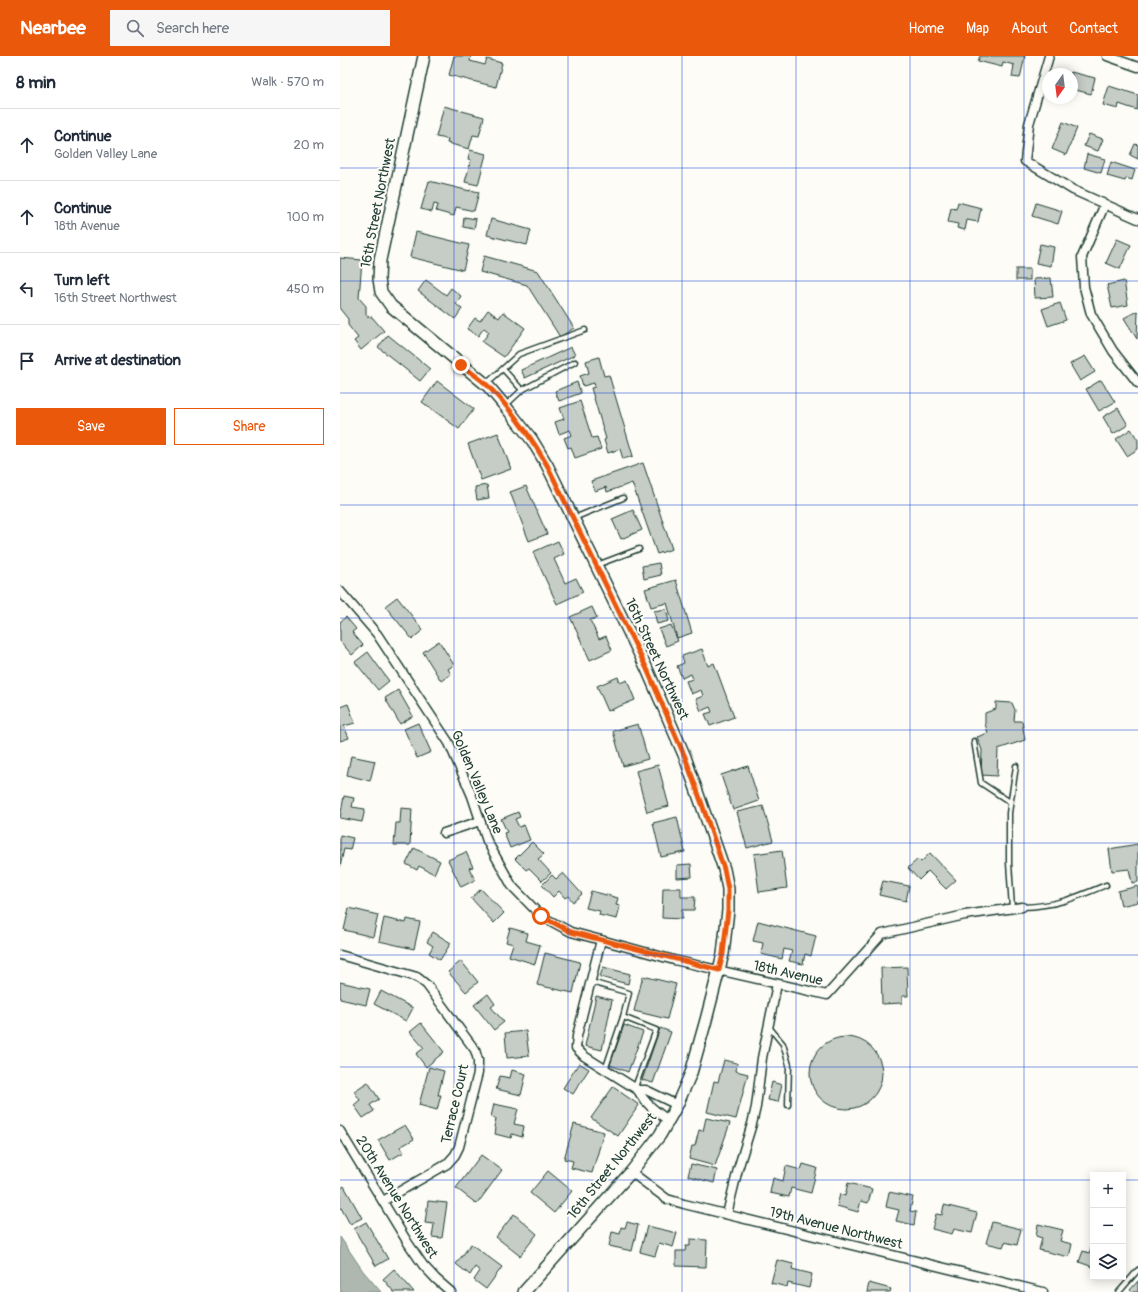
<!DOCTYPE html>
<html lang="en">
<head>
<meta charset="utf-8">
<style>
  :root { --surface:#fff; --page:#f6f6f7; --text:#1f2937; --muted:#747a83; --line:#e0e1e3; --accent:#ea580c }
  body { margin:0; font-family:Pangolin,sans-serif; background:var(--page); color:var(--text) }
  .controls { position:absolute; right:12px; bottom:12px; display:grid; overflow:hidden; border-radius:0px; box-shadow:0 2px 10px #0003 }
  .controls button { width:36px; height:36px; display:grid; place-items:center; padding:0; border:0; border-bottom:1px solid var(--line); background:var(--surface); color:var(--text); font:20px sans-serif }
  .compass { position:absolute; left:702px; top:12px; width:36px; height:36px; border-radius:50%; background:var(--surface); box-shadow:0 2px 10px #0003; rotate:194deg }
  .stop { position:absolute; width:12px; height:12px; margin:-9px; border:3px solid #ea580c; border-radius:50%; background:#fff }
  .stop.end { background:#ea580c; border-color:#fff; box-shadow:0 1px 4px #0008 }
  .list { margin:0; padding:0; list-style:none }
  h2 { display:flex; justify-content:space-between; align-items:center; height:52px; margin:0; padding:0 16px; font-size:17px }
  h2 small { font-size:13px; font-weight:400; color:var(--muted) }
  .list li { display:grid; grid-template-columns:26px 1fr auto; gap:12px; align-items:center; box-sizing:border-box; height:72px; padding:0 16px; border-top:1px solid var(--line) }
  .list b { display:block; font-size:15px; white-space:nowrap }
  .list p { margin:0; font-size:13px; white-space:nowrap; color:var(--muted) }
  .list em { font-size:13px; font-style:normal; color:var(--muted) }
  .actions { display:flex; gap:8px; padding:12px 16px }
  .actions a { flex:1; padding:9px 0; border:1px solid var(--accent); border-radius:0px; text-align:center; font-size:14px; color:var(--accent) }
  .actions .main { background:var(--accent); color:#fff }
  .icon { flex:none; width:22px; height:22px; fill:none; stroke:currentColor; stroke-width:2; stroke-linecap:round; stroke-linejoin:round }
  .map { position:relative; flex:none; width:798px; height:1236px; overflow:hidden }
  header { display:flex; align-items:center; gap:24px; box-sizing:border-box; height:56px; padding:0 20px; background:var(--accent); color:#fff }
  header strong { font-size:19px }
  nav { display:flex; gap:22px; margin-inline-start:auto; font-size:14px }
  .search { width:280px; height:36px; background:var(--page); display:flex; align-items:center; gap:10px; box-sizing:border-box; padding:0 14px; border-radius:0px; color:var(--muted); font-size:15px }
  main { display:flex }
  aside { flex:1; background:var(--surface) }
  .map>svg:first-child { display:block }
  .water { fill:#aeb8b1; stroke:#75877f }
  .building { fill:#c6cdc7; stroke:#1f3d34 }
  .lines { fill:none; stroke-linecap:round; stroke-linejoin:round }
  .lane-casing { stroke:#1f3d34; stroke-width:7 }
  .street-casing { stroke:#1f3d34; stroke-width:11 }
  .secondary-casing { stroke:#1f3d34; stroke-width:14 }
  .lane { stroke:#fdfcf7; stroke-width:4 }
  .street { stroke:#fdfcf7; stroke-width:8 }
  .secondary { stroke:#fdfcf7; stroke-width:11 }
  .route { stroke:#ea580c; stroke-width:5 }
  .grid { fill:none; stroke:#1d4ed8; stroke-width:1; stroke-opacity:0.55 }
  .labels { text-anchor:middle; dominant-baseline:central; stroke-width:4; stroke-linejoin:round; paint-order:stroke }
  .street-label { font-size:14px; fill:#1f3d34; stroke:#fdfcf7 }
</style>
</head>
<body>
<header>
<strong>Nearbee</strong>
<div class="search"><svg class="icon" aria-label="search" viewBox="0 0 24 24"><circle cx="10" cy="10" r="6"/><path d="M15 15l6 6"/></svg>Search here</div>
<nav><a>Home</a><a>Map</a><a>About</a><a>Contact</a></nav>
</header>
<main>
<aside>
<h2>8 min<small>Walk · 570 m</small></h2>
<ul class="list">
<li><svg class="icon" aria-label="ahead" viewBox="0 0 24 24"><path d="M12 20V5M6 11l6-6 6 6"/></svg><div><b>Continue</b><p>Golden Valley Lane</p></div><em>20 m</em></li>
<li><svg class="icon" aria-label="ahead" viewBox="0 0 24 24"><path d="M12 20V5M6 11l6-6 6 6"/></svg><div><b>Continue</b><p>18th Avenue</p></div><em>100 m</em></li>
<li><svg class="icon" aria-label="left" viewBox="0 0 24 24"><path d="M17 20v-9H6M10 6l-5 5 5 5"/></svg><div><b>Turn left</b><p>16th Street Northwest</p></div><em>450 m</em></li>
<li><svg class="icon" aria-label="arrive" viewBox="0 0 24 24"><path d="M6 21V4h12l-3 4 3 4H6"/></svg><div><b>Arrive at destination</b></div></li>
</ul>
<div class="actions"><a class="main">Save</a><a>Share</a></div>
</aside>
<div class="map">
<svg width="798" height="1236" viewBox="0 0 798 1236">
  <rect width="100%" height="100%" fill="#fdfcf7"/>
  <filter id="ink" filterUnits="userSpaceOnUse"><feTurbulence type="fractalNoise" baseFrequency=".025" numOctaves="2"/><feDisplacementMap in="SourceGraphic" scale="8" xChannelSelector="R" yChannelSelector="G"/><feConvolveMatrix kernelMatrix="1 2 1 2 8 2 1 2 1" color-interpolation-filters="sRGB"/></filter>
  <g filter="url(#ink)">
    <polygon class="water" points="0,1181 23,1215 41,1236 0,1236"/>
    <g class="building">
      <polygon points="114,0 131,0 130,5 145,9 147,3 162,7 156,31 109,19"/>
      <polygon points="640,0 685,0 680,22 672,21 674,9 663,6 662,11 638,5"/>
      <polygon points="731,16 755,22 751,38 732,33 732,18 730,18"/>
      <polygon points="769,30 798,39 797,54 779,48 778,53 763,49"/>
      <polygon points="104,50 144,61 139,80 133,79 129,93 107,87 108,83 96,81"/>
      <polygon points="723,66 737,72 726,99 712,93"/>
      <polygon points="749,78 763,83 758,95 744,90"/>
      <polygon points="795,88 798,89 798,103 790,99"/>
      <polygon points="130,94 146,98 138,129 125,126 131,104 128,103"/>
      <polygon points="747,98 765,103 761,117 744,112"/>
      <polygon points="771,106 795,114 792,124 786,122 785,125 767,120"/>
      <polygon points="89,125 130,135 130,134 139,136 134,155 116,151 114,160 96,155 98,149 94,148 92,156 81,153"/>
      <polygon points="618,146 641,152 638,166 627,164 625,174 617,172 618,168 608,166 611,152 616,153"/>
      <polygon points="696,147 722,155 718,168 692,160"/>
      <polygon points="124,161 136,163 134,173 123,171"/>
      <polygon points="151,163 191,174 187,189 147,179"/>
      <polygon points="76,176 129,189 123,214 70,201"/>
      <polygon points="777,183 791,189 780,213 766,207"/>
      <polygon points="700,188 714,191 711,210 696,207"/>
      <polygon points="144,200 198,215 234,272 220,281 187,229 140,216"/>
      <polygon points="0,202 22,204 19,242 26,250 26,258 27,260 32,261 44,275 21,294 14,285 18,282 8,269 8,263 0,253"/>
      <rect x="676" y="213" width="14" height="11"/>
      <polygon points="711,222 713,241 695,242 694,223"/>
      <polygon points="86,224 106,239 111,232 121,240 116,248 122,253 115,263 78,235"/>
      <polygon points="784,225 788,249 772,252 767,229"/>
      <polygon points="720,247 726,264 708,270 702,253"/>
      <polygon points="148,254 159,262 163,256 185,272 164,301 142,286 149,276 144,272 138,280 127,273 135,262 140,265"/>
      <polygon points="797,255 798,256 797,283 784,262"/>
      <polygon points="48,279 90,313 80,325 38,291"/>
      <polygon points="231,291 235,299 185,322 181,314"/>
      <polygon points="745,300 755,316 740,325 730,308"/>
      <polygon points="259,301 264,320 269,319 293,400 283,403 280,393 268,397 264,384 266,383 251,332 255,331 254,327 243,330 240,320 249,317 246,305"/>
      <polygon points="761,324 775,346 759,355 746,333"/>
      <polygon points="97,325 134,353 119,373 82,346"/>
      <polygon points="237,326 241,337 219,345 215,335"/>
      <polygon points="240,345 252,382 257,381 261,393 235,402 231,391 228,392 224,382 232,379 230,374 219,378 215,366 224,363 220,352"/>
      <polygon points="778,352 788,369 773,378 763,361"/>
      <polygon points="791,373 798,384 798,393 787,400 776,383"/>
      <polygon points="158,377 171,413 141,424 128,388"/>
      <polygon points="303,407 332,493 317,498 292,427 267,436 266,431 255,435 251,425"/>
      <polygon points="147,429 149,442 137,444 135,431"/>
      <polygon points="186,430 207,478 189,485 170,436"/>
      <polygon points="293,454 302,474 281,483 272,463"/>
      <polygon points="218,485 224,498 214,503 225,527 236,522 243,536 217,548 193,496"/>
      <polygon points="319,507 321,519 304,523 302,510"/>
      <polygon points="336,524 352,577 337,582 327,547 311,551 305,533"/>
      <polygon points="57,541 83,574 72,583 45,550"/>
      <polygon points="252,551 257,562 250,564 259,583 266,580 272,594 250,604 230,561"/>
      <polygon points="326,553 329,565 317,568 314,555"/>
      <polygon points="6,561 16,573 12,576 23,589 12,599 0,585 0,566"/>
      <polygon points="331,569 338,585 326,590 319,573"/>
      <polygon points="99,585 114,609 108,613 111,618 101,625 83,596"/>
      <polygon points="362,593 368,610 374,607 394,661 370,670 365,658 372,656 370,651 361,655 356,643 363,640 361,634 351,638 346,625 353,623 351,618 342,622 337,610 344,607 342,600"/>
      <polygon points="28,596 49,625 38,634 15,606"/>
      <polygon points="278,621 280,627 287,624 295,644 268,655 257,630"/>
      <polygon points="58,634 73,660 60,668 45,642"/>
      <polygon points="656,646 672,647 675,654 674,665 682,665 685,684 658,693 657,720 641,719 642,694 637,681 648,677 645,668 645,657 656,653"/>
      <polygon points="8,648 15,667 4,670 9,682 0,685 0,651"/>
      <polygon points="78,667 91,696 77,702 64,673"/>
      <polygon points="298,668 308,703 283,710 273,675"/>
      <polygon points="11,700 35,705 30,725 7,719"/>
      <polygon points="318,709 329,750 307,756 296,715"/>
      <polygon points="408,710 419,745 393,754 381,719"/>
      <polygon points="4,740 14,742 12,751 25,753 22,766 0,762"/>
      <polygon points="423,750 433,785 407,792 397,756"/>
      <polygon points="61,752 72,753 70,789 54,789 56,767 60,767"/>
      <polygon points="178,756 180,761 175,763 179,771 184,769 190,784 170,792 164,777 167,776 161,763"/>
      <polygon points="337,761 345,796 321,801 313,767"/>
      <polygon points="0,779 13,782 10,794 4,793 0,811"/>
      <polygon points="192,786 204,798 198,803 211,817 202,825 189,812 186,814 175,803"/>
      <polygon points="798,788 798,826 792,827 789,813 772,815 769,793"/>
      <polygon points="74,792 100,805 94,818 79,810 77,814 66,808"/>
      <polygon points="442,794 447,832 419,836 414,798"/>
      <polygon points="126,796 133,811 129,812 135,824 121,831 108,804"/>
      <polygon points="590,797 616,824 606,833 588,815 579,824 568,812 578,803 581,806"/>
      <polygon points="351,808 352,821 337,822 337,809"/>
      <polygon points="223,817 242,838 233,846 228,840 225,842 219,835 213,841 202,829 212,819 216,823"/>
      <polygon points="543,825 569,830 566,845 539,839"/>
      <polygon points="798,830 798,846 781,850 778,835"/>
      <polygon points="323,832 341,832 341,841 355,841 354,854 342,854 342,863 322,862"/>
      <polygon points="141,833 164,857 154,867 131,842"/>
      <polygon points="251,835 278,842 276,849 280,850 277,863 259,859 260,855 246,852"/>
      <polygon points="9,852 38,859 33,881 4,874"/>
      <polygon points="44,862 66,867 67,863 80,866 74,893 39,885"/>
      <polygon points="418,865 476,880 471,900 465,898 463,908 449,905 452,895 444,893 442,903 421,898 423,887 413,885"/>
      <polygon points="170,872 188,877 186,885 200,889 195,908 169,900 173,888 166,886"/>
      <polygon points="93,876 111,887 100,904 89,897 93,890 87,886"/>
      <polygon points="205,897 240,906 233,937 197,929"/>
      <polygon points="121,905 138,926 126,936 108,916"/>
      <polygon points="263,911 290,918 288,928 260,921"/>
      <polygon points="567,911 568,940 562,940 562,947 542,948 541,912"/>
      <polygon points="303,920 336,928 327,963 294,955"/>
      <polygon points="0,926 30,933 26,949 0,943"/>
      <polygon points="41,935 73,952 66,965 34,948"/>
      <polygon points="148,938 155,948 151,951 164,966 154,974 134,949"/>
      <polygon points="256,940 272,944 262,994 245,990"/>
      <polygon points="81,967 104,996 86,1011 76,998 84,992 70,976"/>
      <polygon points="284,969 303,976 288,1016 270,1009"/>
      <polygon points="320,972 331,976 313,1027 302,1024"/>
      <polygon points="186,975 189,1000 167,1002 165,977"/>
      <circle cx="506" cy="1017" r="36"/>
      <polygon points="384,1004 397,1007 396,1015 408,1018 396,1063 367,1056 374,1025 378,1026"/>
      <polygon points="239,1007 249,1013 233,1038 223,1032"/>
      <polygon points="89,1011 104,1015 98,1039 101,1039 97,1054 79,1049"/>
      <polygon points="172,1014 186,1018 181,1039 156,1033 160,1020 170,1022"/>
      <polygon points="28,1026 39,1043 30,1049 34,1055 23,1062 14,1049 20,1044 14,1035"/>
      <polygon points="432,1026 442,1029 438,1046 428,1044"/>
      <polygon points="273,1031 299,1049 278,1080 251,1062"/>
      <polygon points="154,1048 178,1053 174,1068 184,1070 182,1081 172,1078 171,1082 155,1078 156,1072 154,1071 156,1063 151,1061"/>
      <polygon points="366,1062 390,1067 375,1110 349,1103 352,1090 355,1090 359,1074 363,1075"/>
      <polygon points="234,1068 264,1076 252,1117 231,1112 233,1105 224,1103"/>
      <polygon points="65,1069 74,1083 60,1091 64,1096 50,1104 38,1084"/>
      <polygon points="141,1099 162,1114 137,1148 116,1132"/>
      <polygon points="351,1108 377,1114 374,1127 348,1120"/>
      <polygon points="463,1108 477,1112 471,1137 451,1132 449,1141 430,1137 433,1122 443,1125 446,1110 461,1114"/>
      <polygon points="208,1115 232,1135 214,1157 190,1137"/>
      <polygon points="508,1127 532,1133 528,1147 521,1145 518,1156 497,1150 500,1138 505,1140"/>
      <polygon points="4,1130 22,1162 10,1168 0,1150 0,1133"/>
      <polygon points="549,1136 573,1141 570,1155 576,1156 574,1169 556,1165 559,1154 546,1151"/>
      <polygon points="88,1145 107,1147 102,1182 92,1181 94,1168 85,1167"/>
      <polygon points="604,1149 637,1157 632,1177 614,1173 612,1178 592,1173 596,1158 602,1159"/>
      <polygon points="174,1158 197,1178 180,1200 156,1181"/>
      <polygon points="26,1166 48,1203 36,1210 14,1173"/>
      <polygon points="287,1166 298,1169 292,1195 269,1190 272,1176 280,1178 281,1171 285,1172"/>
      <polygon points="652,1166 681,1173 677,1189 665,1186 663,1191 646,1187"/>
      <polygon points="698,1168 723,1174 720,1185 732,1188 729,1201 699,1194 702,1182 696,1180"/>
      <polygon points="307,1170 337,1177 333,1191 319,1187 315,1200 300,1196"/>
      <polygon points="350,1183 367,1184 366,1211 336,1210 336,1195 345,1195 346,1190 350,1190"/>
      <polygon points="753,1187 753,1211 739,1206 743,1195 749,1197"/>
      <polygon points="131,1188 162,1211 146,1233 134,1224 140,1215 135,1211 130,1219 116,1208"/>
      <polygon points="437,1204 453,1208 452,1213 472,1218 469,1232 448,1227 447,1231 431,1227"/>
      <polygon points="54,1213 74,1236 54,1236 43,1223"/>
      <polygon points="798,1225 798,1236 792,1236 790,1234"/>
      <polygon points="529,1227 551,1233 550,1236 527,1236"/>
    </g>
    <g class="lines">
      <defs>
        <g id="lane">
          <polyline points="163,313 182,334 166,349"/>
          <polyline points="146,328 179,298 245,274"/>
          <polyline points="182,334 235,306"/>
          <polyline points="234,462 283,442"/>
          <polyline points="257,509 299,493"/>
          <polyline points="634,685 641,727 670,746"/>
          <path d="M682 851C716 850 735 842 766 829"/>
          <polyline points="672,852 669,807 669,757 676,710"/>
          <polyline points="251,926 289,937 283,961 265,1014"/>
          <polyline points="283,961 316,974 295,1031"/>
          <polyline points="429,971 443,988 449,1009 448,1049"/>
          <polyline points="779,1236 798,1214"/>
        </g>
        <g id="street">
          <polyline points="709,0 689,68 685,105 733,134 798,163"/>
          <polyline points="767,0 798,11"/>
          <polyline points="765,148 742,201 744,231 751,258 773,295 798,327"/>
          <polyline points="0,535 37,578 109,687 132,740 147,785 172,830 201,860 231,876 261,884 334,904 487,939 542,878 625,859 682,851"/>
          <polyline points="104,777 140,765"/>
          <path d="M261 884 237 980 236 992 244 1000 298 1034C305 1048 317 1056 329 1065"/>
          <polyline points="0,899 77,921 87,929 135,994 138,1004 138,1017 119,1091 115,1099 107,1108 43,1145"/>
          <polyline points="298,1034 306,1034 337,1049"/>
          <polyline points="0,1075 68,1187 83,1209 96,1223 111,1236"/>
          <polyline points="291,1116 327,1143 344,1148 703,1236"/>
          <polyline points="387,1158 398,1113 412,1068 416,1051 422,1002 437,928"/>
        </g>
        <polyline id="secondary" points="84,0 40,204 39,223 41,236 51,250 148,330 170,356 192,384 207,409 307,613 345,701 384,813 388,833 388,854 383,898 366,964 351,1017 337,1049 320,1079 291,1116 184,1236"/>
      </defs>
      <use href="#lane" class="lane-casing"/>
      <use href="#street" class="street-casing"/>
      <use href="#secondary" class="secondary-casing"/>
      <use href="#lane" class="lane"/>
      <use href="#street" class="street"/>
      <use href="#secondary" class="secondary"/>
    </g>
  </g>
  <g class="lines" filter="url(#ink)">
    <path class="route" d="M121 309C130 316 140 322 148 330 171 353 191 381 207 409L307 613 345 701 362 748 384 813 388 833V854L383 898 379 914 231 876 201 860"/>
  </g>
  <path class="grid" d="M114 0V1236M228 0V1236M342 0V1236M456 0V1236M570 0V1236M684 0V1236M0 112H798M0 225H798M0 337H798M0 449H798M0 562H798M0 674H798M0 787H798M0 899H798M0 1011H798M0 1124H753M783 1124H798"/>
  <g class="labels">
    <g class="street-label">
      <text transform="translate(38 147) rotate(-79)">16th Street Northwest</text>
      <text transform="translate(317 603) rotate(65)">16th Street Northwest</text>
      <text transform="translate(137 726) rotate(67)">Golden Valley Lane</text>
      <text transform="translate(448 917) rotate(13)">18th Avenue</text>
      <text transform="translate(115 1048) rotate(-77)">Terrace Court</text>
      <text transform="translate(272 1110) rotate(-51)">16th Street Northwest</text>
      <text transform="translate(57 1141) rotate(58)">20th Avenue Northwest</text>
      <text transform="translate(496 1172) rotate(14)">19th Avenue Northwest</text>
    </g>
  </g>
</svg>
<div class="controls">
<button>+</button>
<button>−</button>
<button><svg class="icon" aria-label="layers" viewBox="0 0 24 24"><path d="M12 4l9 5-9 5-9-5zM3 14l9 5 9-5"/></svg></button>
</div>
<svg class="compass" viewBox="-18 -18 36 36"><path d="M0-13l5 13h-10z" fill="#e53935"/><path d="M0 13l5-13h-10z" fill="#747a83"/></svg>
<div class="stop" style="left:201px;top:860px"></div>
<div class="stop end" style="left:121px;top:309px"></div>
</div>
</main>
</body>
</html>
